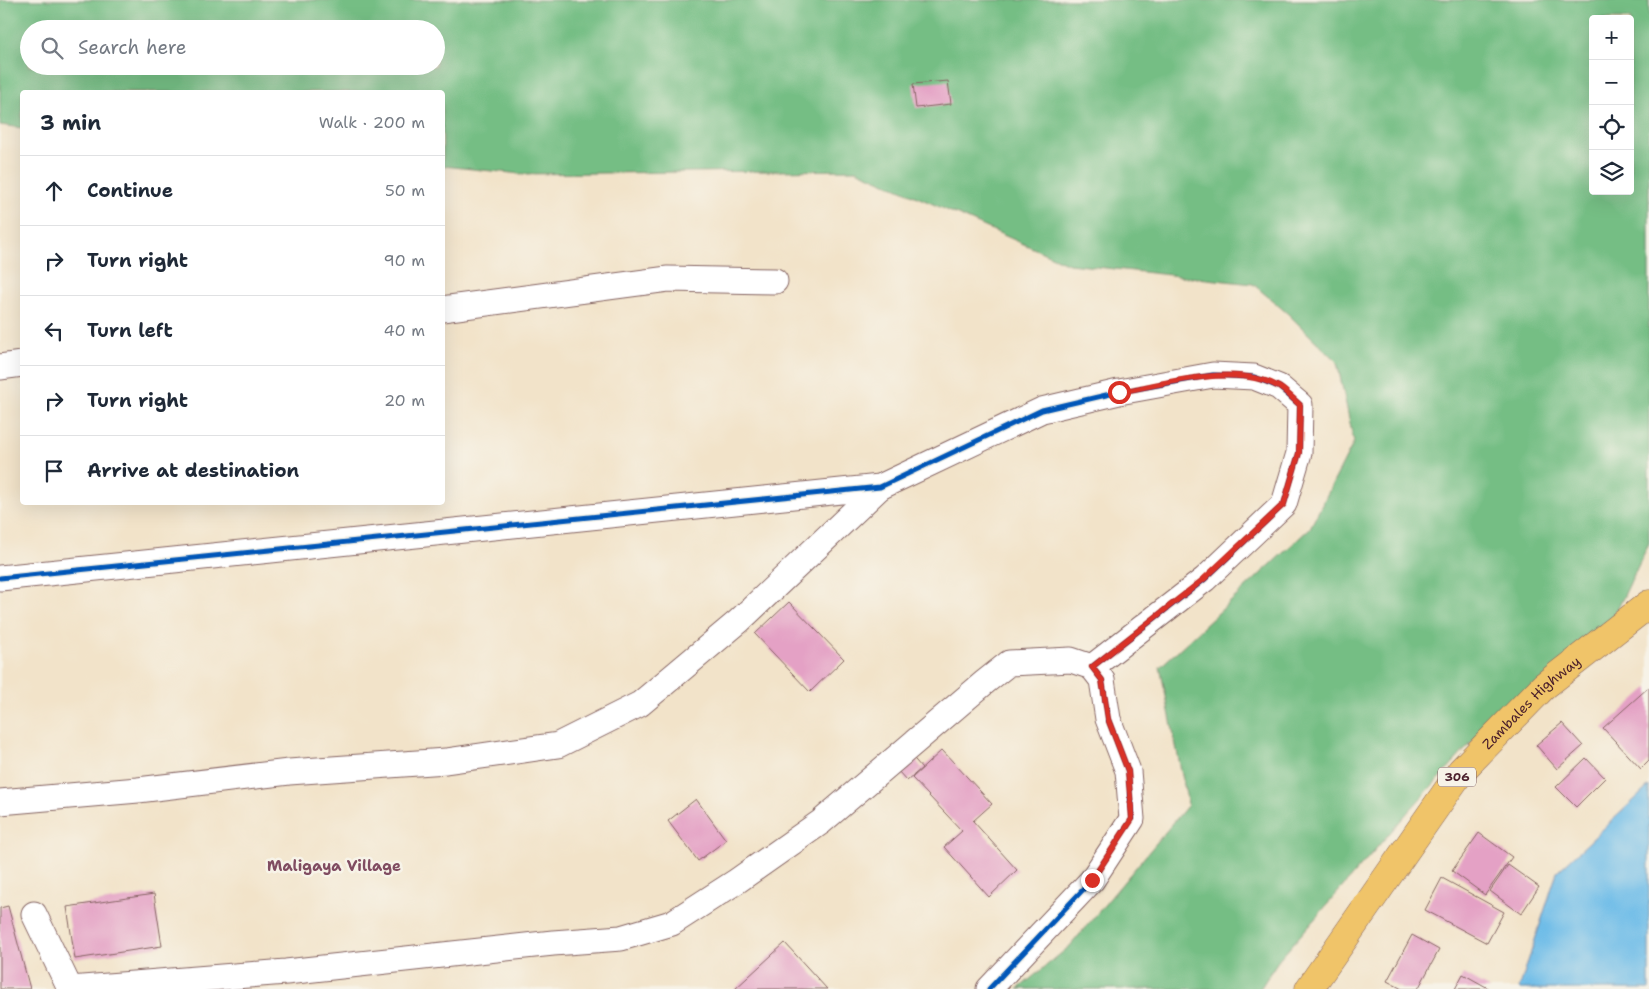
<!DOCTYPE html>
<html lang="en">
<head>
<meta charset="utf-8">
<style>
  :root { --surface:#fff; --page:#f2f2f3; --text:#1f2937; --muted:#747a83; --line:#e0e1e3 }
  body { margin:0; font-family:"Shantell Sans",sans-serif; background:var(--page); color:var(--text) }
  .controls { position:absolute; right:15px; top:15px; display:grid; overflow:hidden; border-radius:5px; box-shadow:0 5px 20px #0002 }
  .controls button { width:45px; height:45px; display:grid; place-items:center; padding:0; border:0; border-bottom:1px solid var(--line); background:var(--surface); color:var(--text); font:25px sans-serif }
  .stop { position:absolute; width:15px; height:15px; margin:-11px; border:4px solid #d93025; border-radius:50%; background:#fff }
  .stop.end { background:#d93025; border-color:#fff; box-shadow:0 1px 5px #0008 }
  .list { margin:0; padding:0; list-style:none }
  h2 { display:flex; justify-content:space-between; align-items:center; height:65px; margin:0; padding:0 20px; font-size:21px }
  h2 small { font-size:16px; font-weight:400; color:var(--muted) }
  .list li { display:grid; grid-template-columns:32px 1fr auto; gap:15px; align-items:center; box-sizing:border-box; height:70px; padding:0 20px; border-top:1px solid var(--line) }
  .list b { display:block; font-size:19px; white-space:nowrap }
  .list em { font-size:16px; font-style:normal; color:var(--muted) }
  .icon { flex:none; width:28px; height:28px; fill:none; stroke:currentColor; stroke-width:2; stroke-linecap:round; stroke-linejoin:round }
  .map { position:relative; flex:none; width:1649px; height:989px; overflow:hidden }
  .search { position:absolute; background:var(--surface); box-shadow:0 5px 20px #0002; left:20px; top:20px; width:425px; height:55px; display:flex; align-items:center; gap:12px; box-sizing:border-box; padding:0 18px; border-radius:28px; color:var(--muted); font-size:19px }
  .panel { position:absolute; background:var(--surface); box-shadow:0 5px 20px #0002; left:20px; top:90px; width:425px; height:415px; border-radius:5px }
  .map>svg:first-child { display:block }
  .forest { fill:#74be84; stroke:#5f6e58; fill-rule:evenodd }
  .water { fill:#6dbce8; stroke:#5c6e8a }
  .building { fill:#e4a1c5 }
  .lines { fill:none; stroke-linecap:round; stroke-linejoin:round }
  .minor-casing { stroke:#856462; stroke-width:27 }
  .primary-casing { stroke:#856462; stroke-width:29 }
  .minor { stroke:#fff; stroke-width:25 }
  .primary { stroke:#f0c469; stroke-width:28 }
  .cycleway-casing { stroke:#f7f3e8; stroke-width:8 }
  .cycleway { stroke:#0057b8; stroke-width:5 }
  .route { stroke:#d93025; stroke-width:6 }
  .labels { text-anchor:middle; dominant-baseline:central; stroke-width:5; stroke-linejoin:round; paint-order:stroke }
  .shield { fill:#f7f3e8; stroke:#7e5f64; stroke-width:1 }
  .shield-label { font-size:12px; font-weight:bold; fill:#4a1f2b }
  .street-label { font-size:14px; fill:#4a1f2b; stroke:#f7f3e8 }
  .neighbourhood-label { font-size:15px; font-weight:bold; fill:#804c61; stroke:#f7f3e8 }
</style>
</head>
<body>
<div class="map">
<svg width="1649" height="989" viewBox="0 0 1649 989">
  <rect width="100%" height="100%" fill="#f7f3e8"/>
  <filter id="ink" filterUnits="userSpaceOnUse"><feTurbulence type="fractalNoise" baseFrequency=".02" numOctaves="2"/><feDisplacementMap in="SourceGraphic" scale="10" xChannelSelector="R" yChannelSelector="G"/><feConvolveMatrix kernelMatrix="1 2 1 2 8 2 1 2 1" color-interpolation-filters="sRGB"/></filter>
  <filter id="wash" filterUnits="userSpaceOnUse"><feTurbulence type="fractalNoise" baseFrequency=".0096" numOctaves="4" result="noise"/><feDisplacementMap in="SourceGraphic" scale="20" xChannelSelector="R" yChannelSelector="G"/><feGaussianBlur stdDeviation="1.12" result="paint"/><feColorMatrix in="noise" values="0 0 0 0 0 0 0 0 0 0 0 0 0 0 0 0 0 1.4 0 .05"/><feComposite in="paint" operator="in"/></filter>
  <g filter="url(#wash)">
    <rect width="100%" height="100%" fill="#f2e3c9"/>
    <path class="forest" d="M0 0H1649V543L1613 619 1475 739 1408 812 1278 961 1260 989H1018L1070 946 1188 805 1160 667 1310 528 1354 442 1337 362 1287 313 1253 284 1069 264 856 170 521 174 443 166 442 92H22V128L0 125ZM1593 19H1630V191H1593ZM29 29H436V66H29Z"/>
    <polygon class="water" points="1649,786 1649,989 1519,989 1557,872"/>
    <g id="blocks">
      <g class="building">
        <polygon points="948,81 951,104 916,108 913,84"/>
        <polygon points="789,602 844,659 810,692 755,634"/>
        <polygon points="1649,687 1649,761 1641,769 1603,728"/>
        <polygon points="1562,723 1583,746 1557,769 1536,745"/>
        <polygon points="903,746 922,768 907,781 888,760"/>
        <polygon points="942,750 992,804 973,821 1017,870 989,897 944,847 962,831 912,778"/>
        <polygon points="1586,758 1605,778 1576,807 1556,787"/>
        <polygon points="696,799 726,840 698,861 668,821"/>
        <polygon points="1479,833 1512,857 1485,895 1452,871"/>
        <polygon points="1508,865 1539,887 1521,914 1490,891"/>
        <polygon points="1442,878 1504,912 1487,943 1425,910"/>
        <polygon points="154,894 162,946 75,959 67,907"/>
        <polygon points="8,906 30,989 0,989 0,908"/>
        <polygon points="1412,935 1439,950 1418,989 1402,989 1387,981"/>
        <polygon points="785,943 827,989 735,989"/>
        <polygon points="1463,974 1490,989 1455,989"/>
      </g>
    </g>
  </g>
  <g filter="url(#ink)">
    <use href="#blocks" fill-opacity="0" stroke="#856462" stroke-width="1"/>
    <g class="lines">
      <defs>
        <g id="minor">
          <polyline points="442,309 668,279 775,281"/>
          <polyline points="0,367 22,364"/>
          <polyline points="0,578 880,487 1042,410 1119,392 1213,375 1254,377 1279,387 1300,405 1299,453 1284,504 1205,579 1092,667 1102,680 1108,719 1128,771 1132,819 1092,880 989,989"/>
          <polyline points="0,802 138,790 289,772 446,761 558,745 640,704 739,621 880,487"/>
          <polyline points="34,914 70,989"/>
          <polyline points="70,989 286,972 553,943 621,938 672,923 737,881 821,822 985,682 1009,663 1071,660 1092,667"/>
        </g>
        <g id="primary">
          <path id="s1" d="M1309 989 1461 771 1544 686 1649 604"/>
        </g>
      </defs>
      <use href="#minor" class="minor-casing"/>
      <use href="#primary" class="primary-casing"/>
      <use href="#minor" class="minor"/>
      <use href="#primary" class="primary"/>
      <defs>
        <polyline id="cycleway" points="0,578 880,487 1042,410 1119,392 1213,375 1254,377 1279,387 1300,405 1299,453 1284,504 1205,579 1092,667 1102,680 1108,719 1128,771 1132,819 1092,880 989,989"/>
      </defs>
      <use href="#cycleway" class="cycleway-casing"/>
      <use href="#cycleway" class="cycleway"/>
    </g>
  </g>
  <g class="lines" filter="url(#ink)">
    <path class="route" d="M1092 880 1132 819 1128 771 1108 719 1102 680 1092 667 1204 579 1284 504 1299 453 1300 405C1293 399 1287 392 1279 387 1237 362 1165 384 1119 392"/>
  </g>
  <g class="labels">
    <rect class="shield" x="1438" y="767.5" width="38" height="19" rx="4"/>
    <g class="shield-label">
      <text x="1457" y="777">306</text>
    </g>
    <g class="street-label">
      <text stroke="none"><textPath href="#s1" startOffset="364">Zambales Highway</textPath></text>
    </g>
    <g class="neighbourhood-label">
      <text x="334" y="866">Maligaya Village</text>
    </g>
  </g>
</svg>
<div class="controls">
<button>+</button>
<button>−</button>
<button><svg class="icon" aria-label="locate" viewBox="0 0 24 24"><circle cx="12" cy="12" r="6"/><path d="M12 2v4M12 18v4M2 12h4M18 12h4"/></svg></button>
<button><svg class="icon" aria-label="layers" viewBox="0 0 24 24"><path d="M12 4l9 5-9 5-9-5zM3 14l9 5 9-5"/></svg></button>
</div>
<div class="stop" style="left:1119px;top:392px"></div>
<div class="stop end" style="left:1092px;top:880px"></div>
<div class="search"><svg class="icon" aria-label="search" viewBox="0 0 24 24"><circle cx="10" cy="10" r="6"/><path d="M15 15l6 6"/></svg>Search here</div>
<section class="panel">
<h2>3 min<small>Walk · 200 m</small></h2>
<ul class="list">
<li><svg class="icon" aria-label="ahead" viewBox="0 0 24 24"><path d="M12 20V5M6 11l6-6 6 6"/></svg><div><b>Continue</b></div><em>50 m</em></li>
<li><svg class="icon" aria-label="right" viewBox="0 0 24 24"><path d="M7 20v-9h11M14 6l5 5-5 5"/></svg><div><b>Turn right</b></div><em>90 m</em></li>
<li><svg class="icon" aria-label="left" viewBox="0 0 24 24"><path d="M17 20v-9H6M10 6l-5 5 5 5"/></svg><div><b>Turn left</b></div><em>40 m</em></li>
<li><svg class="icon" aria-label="right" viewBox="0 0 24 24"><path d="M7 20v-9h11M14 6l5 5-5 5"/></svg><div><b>Turn right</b></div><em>20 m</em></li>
<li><svg class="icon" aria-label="arrive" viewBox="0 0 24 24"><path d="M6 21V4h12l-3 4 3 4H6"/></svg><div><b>Arrive at destination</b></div></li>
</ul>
</section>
</div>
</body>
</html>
